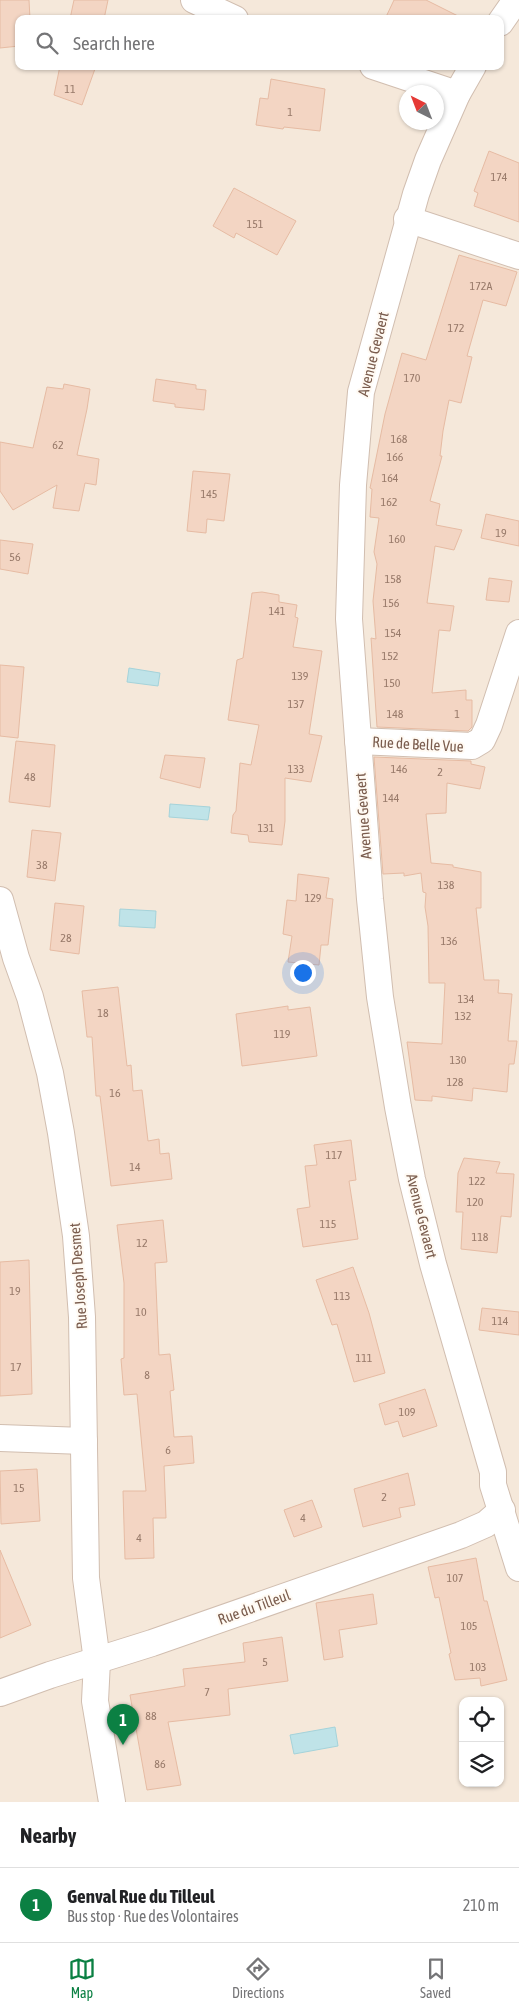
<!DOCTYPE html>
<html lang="en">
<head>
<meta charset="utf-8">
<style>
  :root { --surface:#fff; --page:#f6f6f6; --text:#202124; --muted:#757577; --line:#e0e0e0; --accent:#0b8043 }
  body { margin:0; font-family:"Asap Condensed",sans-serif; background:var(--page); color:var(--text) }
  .controls { position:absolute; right:15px; bottom:15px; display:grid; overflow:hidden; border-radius:10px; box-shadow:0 1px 4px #0004 }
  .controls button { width:45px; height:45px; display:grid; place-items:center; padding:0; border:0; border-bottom:1px solid var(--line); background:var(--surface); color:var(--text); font:25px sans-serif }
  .compass { position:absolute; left:399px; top:85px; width:45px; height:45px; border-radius:50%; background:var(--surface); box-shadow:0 1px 4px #0004; rotate:318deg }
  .you { position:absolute; left:302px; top:972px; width:18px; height:18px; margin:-12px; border:4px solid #fff; border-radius:50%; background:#1a73e8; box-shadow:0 0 0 8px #1a73e833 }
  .badge { display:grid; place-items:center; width:32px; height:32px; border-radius:50%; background:var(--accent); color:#fff; font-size:16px; font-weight:700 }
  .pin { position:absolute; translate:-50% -41px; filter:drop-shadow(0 1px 2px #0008) }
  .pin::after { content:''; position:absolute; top:26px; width:18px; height:15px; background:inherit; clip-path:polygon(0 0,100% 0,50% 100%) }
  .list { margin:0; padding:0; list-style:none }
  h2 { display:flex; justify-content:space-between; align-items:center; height:65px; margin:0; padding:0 20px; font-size:21px }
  h2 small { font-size:16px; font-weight:400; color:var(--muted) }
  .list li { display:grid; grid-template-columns:32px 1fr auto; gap:15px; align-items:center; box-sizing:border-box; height:75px; padding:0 20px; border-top:1px solid var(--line) }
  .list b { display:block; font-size:19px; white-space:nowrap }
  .list p { margin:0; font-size:16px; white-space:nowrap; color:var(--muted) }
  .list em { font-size:16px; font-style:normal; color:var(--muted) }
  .icon { flex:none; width:28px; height:28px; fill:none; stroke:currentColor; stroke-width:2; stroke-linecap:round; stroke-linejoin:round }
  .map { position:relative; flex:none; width:519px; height:1802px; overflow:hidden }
  .search { position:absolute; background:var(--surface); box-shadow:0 1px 4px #0004; left:15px; right:15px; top:15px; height:55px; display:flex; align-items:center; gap:12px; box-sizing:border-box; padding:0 18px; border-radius:10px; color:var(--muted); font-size:19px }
  .sheet { height:140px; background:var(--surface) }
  nav { display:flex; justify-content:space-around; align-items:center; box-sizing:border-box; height:70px; border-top:1px solid var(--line); background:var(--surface); font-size:14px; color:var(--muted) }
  nav a { display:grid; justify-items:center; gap:2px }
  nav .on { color:var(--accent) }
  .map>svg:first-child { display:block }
  .residential { fill:#f5e8da; fill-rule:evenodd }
  .water { fill:#bfe3e8; stroke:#a5d3da }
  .building { fill:#f3d5c3; stroke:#e6bba3 }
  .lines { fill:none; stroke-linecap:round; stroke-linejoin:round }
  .street-casing { stroke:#d1beb0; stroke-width:28 }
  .street { stroke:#fff; stroke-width:26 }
  .labels { text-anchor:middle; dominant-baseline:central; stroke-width:4; stroke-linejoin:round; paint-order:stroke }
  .number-label { font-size:12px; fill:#987a6a }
  .street-label { font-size:15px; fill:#7a5c4d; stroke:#fffaf3 }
</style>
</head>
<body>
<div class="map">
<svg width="519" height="1802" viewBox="0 0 519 1802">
  <rect width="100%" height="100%" fill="#fdf6ec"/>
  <path class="residential" d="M0 0H519V1802H0ZM19 19H500V66H19ZM406 92H436V122H406ZM463 1701H500V1783H463Z"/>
  <g class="water">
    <polygon points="129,668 160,673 158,686 127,682"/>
    <polygon points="170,804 210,807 208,820 169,817"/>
    <polygon points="120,909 156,911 155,928 119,926"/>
    <polygon points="335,1727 338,1746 294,1754 290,1735"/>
  </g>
  <g class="building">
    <polygon points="0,0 29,0 30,19 19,19 19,46 0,48"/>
    <polygon points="74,0 108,0 104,19 70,19"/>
    <polygon points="394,0 426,0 464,19 385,19"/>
    <polygon points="60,66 96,66 82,105 54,95"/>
    <polygon points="271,79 325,89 320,131 284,127 283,129 256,125 260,98 268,99"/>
    <polygon points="489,151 519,163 519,222 474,206 478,193 474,191"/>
    <polygon points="234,188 296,221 277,255 236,233 234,238 213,226"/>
    <polygon points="459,255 517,272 506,306 483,300 467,356 472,357 461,403 449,400 443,431 440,456 442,456 430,501 440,504 436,525 462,530 454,550 435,546 427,603 454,606 450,631 439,630 432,693 466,690 466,700 472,700 472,727 468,731 377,727 371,638 376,639 373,601 377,564 374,552 379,518 370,517 372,489 370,488 385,414 402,353 426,360"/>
    <polygon points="156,379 196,385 196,389 206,390 204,410 175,407 175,404 153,401"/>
    <polygon points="64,384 90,389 87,409 77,455 99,459 96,485 85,483 79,511 53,508 57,485 13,510 0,491 0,442 33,448 47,387 63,389"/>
    <polygon points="193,471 230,474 224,521 207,519 206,533 187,531"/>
    <polygon points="486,514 519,521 519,546 481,538"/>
    <polygon points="0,540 33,544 28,574 0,569"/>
    <polygon points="489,578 512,581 509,602 486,600"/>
    <polygon points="262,592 279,595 279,602 297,605 295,617 298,618 293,647 322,651 309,734 322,736 311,782 285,778 285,821 282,845 249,842 248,835 231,833 233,815 236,811 240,763 251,765 259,725 228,720 237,660 243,658 252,593"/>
    <polygon points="0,665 24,667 18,738 0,736"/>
    <polygon points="16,741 55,745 50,807 9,802"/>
    <polygon points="165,755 205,758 200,788 160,778"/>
    <polygon points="374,757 471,761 471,764 485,767 480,789 447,783 446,813 426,814 431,863 453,865 453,867 481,872 481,908 476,908 484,980 499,980 498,993 512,994 508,1041 517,1041 514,1064 509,1064 507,1092 473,1088 472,1101 432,1096 432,1101 415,1100 407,1042 442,1044 445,983 429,983 428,926 425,907 426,893 423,892 421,873 404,876 404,873 383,874"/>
    <polygon points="32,830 61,833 55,881 27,877"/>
    <polygon points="298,874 329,878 326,898 333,899 328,945 321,945 319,965 288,962 292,936 283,934 287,900 296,901"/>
    <polygon points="55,903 84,906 79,954 50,950"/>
    <polygon points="118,987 127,1066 131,1065 133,1091 142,1090 148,1141 159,1139 160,1154 169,1153 172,1179 111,1186 100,1096 96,1096 92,1037 87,1037 82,991"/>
    <polygon points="288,1006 288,1010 310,1007 317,1056 242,1066 236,1014"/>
    <polygon points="351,1140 356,1180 349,1181 358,1239 303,1247 297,1209 310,1207 305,1166 317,1165 314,1145"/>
    <polygon points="464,1158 500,1162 496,1173 514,1174 511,1217 501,1216 497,1253 461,1249 463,1212 456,1212 458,1173"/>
    <polygon points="163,1220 167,1262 155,1263 159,1355 170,1354 174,1390 170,1391 174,1437 192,1436 194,1463 164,1466 166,1518 153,1518 154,1558 125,1559 123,1491 146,1491 137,1394 124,1395 121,1359 124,1358 124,1283 117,1225"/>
    <polygon points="29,1260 32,1394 0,1396 0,1262"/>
    <polygon points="353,1267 369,1313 385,1373 354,1382 337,1324 332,1325 316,1280"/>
    <polygon points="482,1308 519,1312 519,1335 479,1330"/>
    <polygon points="425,1389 437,1426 403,1437 398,1421 385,1425 379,1404"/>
    <polygon points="37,1469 40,1521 1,1524 0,1471"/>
    <polygon points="408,1473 415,1505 399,1508 401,1517 363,1527 354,1489"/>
    <polygon points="312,1500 322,1527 294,1537 284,1510"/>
    <polygon points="0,1550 31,1625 0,1638"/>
    <polygon points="476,1558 484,1601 487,1601 507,1680 481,1686 480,1678 455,1680 449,1654 451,1653 439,1597 435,1598 428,1567"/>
    <polygon points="373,1594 377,1624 339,1630 343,1657 324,1660 316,1603"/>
    <polygon points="282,1637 288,1681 228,1689 230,1715 168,1722 181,1785 147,1790 130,1695 185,1686 183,1669 245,1662 243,1643"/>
  </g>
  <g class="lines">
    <defs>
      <g id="street">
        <polyline points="194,0 235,19"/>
        <polyline points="500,23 516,0"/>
        <polyline points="373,66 457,94"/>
        <polyline points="473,66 457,94 428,160 416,194 361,392 353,485 349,619 370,899 380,997 398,1107 412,1179 433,1264 493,1472 493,1485 519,1568"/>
        <polyline points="407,219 519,256"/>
        <polyline points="358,741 472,746 482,740 489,725 519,633"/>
        <polyline points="0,900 16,958 30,997 50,1073 61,1133 76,1236 82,1317 86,1578 97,1661 95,1701 112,1802"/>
        <polyline points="0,1438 84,1441"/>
        <polyline points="0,1693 50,1675 152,1643 461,1535 486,1524 502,1510"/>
      </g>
    </defs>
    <use href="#street" class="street-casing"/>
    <use href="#street" class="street"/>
  </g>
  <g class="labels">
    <g class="number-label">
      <text x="70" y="89">11</text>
      <text x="290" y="112">1</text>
      <text x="499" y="177">174</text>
      <text x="255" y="224">151</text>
      <text x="481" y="286">172A</text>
      <text x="456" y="328">172</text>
      <text x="412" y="378">170</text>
      <text x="399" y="439">168</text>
      <text x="58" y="445">62</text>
      <text x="395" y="457">166</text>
      <text x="390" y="478">164</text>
      <text x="209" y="494">145</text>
      <text x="389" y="502">162</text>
      <text x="501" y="533">19</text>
      <text x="397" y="539">160</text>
      <text x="15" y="557">56</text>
      <text x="393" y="579">158</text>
      <text x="391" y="603">156</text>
      <text x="277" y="611">141</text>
      <text x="393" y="633">154</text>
      <text x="390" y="656">152</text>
      <text x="300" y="676">139</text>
      <text x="392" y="683">150</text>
      <text x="296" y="704">137</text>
      <text x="395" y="714">148</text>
      <text x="457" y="714">1</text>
      <text x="296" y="769">133</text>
      <text x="399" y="769">146</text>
      <text x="440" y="772">2</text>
      <text x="30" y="777">48</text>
      <text x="391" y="798">144</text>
      <text x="266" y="828">131</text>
      <text x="42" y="865">38</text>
      <text x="446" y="885">138</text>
      <text x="313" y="898">129</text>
      <text x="66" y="938">28</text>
      <text x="449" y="941">136</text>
      <text x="466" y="999">134</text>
      <text x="103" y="1013">18</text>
      <text x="463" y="1016">132</text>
      <text x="282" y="1034">119</text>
      <text x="458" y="1060">130</text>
      <text x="455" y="1082">128</text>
      <text x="115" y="1093">16</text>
      <text x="334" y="1155">117</text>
      <text x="135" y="1167">14</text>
      <text x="477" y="1181">122</text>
      <text x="475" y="1202">120</text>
      <text x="328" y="1224">115</text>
      <text x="480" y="1237">118</text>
      <text x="142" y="1243">12</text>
      <text x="15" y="1291">19</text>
      <text x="342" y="1296">113</text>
      <text x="141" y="1312">10</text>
      <text x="500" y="1321">114</text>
      <text x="364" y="1358">111</text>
      <text x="16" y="1367">17</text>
      <text x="147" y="1375">8</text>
      <text x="407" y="1412">109</text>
      <text x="168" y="1450">6</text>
      <text x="19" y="1488">15</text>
      <text x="384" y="1497">2</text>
      <text x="303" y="1518">4</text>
      <text x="139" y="1538">4</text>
      <text x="455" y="1578">107</text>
      <text x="469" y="1626">105</text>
      <text x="265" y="1662">5</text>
      <text x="478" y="1667">103</text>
      <text x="207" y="1692">7</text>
      <text x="151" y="1716">88</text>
      <text x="160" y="1764">86</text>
    </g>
    <g class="street-label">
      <text transform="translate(373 354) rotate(-76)">Avenue Gevaert</text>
      <text transform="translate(418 744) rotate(3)">Rue de Belle Vue</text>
      <text transform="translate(363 816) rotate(-94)">Avenue Gevaert</text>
      <text transform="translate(422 1216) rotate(76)">Avenue Gevaert</text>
      <text transform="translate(78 1276) rotate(-94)">Rue Joseph Desmet</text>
      <text transform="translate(254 1607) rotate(-20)">Rue du Tilleul</text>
    </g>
  </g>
</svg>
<div class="controls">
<button><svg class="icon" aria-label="locate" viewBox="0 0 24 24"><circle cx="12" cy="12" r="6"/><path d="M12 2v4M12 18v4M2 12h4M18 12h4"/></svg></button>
<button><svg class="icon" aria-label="layers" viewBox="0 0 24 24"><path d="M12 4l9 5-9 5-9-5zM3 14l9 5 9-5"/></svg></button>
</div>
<svg class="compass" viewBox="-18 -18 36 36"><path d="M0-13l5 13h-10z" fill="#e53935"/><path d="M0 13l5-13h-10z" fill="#757577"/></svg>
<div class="you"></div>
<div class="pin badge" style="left:123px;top:1745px">1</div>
<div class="search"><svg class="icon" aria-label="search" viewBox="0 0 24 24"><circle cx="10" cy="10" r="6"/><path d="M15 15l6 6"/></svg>Search here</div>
</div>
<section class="sheet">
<h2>Nearby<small></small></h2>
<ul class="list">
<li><span class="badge">1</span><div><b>Genval Rue du Tilleul</b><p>Bus stop · Rue des Volontaires</p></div><em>210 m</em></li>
</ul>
</section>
<nav>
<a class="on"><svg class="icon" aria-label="map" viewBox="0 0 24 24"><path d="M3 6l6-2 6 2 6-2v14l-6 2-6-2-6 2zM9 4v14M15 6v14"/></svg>Map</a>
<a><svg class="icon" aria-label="directions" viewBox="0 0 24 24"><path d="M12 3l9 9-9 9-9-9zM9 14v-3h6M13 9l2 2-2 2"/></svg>Directions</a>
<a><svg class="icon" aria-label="saved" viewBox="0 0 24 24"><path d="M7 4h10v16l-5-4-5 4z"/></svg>Saved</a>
</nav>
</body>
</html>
